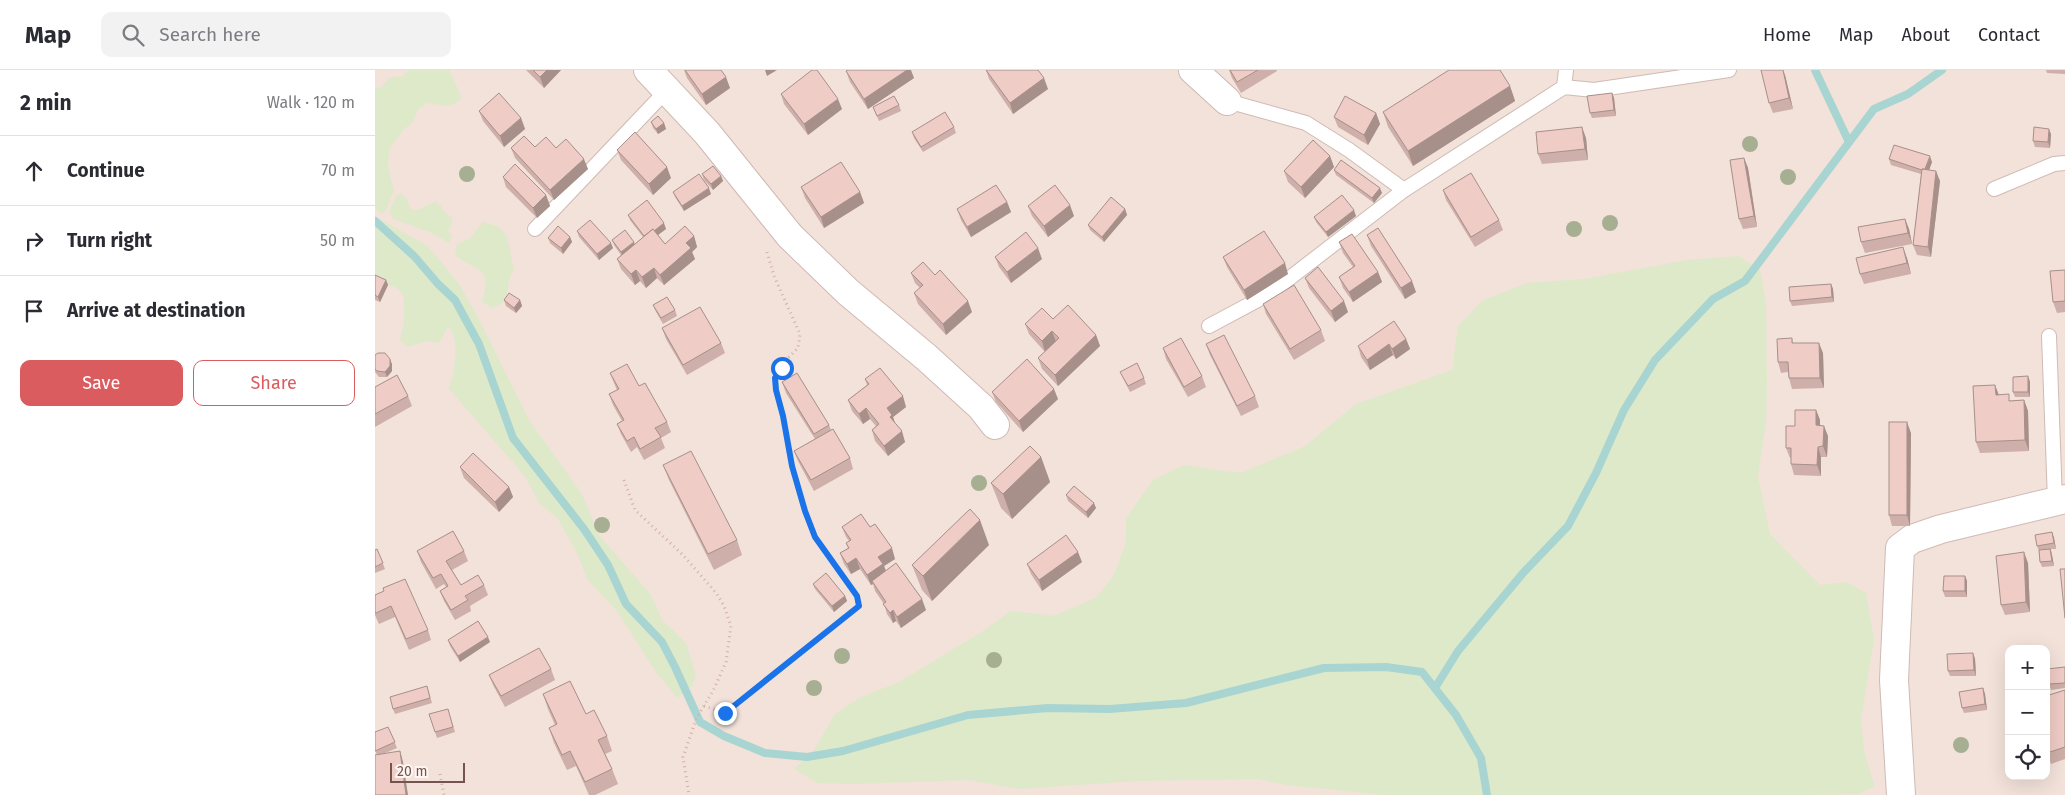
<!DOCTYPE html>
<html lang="en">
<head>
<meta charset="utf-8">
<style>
  :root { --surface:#fff; --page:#f2f2f3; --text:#2b2b33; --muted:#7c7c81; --line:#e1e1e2; --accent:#da5c5e }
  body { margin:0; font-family:"Fira Sans",sans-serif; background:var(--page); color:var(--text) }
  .controls { position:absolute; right:15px; bottom:15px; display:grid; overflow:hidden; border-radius:10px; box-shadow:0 5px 20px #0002 }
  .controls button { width:45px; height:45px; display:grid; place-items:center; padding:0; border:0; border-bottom:1px solid var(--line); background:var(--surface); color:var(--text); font:25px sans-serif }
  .scale { position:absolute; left:15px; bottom:12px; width:75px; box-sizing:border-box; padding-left:5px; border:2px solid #755450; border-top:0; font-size:14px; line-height:18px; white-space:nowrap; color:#755450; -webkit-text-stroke:4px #fef6f2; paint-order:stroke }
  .stop { position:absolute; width:15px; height:15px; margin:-11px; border:4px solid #1a73e8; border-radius:50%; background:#fff }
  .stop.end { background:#1a73e8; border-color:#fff; box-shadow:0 1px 5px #0008 }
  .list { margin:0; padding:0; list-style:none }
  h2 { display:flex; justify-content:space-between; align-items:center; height:65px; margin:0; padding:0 20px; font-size:21px }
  h2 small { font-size:16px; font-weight:400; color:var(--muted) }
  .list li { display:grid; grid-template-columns:32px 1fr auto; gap:15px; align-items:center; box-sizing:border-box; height:70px; padding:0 20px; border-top:1px solid var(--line) }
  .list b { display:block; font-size:19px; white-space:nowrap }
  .list em { font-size:16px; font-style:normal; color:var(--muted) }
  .actions { display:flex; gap:10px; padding:15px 20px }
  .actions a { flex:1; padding:11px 0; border:1px solid var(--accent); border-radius:10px; text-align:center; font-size:18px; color:var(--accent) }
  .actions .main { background:var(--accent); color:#fff }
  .icon { flex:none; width:28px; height:28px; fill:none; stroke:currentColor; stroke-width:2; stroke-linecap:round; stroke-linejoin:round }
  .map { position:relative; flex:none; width:1690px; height:725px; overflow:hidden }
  header { display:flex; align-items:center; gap:30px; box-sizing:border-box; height:70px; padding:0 25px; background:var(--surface); border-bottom:1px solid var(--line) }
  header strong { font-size:24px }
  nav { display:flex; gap:28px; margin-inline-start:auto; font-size:18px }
  .search { width:350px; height:45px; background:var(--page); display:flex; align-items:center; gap:12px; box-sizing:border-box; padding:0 18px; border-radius:10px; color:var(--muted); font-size:19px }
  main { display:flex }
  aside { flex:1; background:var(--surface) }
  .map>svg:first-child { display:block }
  .residential { fill:#f2e2da; fill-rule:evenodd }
  .green { fill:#dee9ca }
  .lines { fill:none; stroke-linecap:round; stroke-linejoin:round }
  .stream { stroke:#a8d5d1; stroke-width:8 }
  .lane-casing { stroke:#cfbab4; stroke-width:16 }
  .street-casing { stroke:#cfbab4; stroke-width:30 }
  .path { stroke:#d4aea8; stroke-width:3; stroke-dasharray:1 4; stroke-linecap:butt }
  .lane { stroke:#fff; stroke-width:14 }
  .street { stroke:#fff; stroke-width:28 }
  .tree { fill:#a7af92 }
  .wall { fill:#ceafa9 }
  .shaded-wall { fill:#a78f8a }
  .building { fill:#efccc5; stroke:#a78f8a }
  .route { stroke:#1a73e8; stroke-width:6 }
</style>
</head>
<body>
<header>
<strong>Map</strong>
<div class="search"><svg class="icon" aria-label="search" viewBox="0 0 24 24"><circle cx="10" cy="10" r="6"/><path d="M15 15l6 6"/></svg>Search here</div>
<nav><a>Home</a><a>Map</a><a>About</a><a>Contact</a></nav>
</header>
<main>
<aside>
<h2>2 min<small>Walk · 120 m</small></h2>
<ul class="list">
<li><svg class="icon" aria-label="ahead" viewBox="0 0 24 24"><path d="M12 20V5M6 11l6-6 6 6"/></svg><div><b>Continue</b></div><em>70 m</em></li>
<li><svg class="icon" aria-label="right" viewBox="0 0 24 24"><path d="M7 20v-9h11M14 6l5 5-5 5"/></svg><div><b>Turn right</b></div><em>50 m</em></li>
<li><svg class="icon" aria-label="arrive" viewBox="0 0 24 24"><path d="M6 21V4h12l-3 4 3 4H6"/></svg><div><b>Arrive at destination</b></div></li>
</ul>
<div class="actions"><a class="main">Save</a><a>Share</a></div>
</aside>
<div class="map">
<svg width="1690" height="725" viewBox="0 0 1690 725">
  <rect width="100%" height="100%" fill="#fbf1ec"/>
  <path class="residential" d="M0 0H1690V725H0ZM1634 579H1671V706H1634Z"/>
  <g class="green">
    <path d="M33 0H74L87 28C76 39 66 35 53 33L43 39 38 52 29 59 14 79 13 98 19 121 10 142 6 143 0 138V19L6 17 15 7 28 6Z"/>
    <path d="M26 123 31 128 35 139 42 140 61 131C67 136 70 144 77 148V154L73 161 77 166 74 173 57 163 18 149 14 142 21 126Z"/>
    <path d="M0 142 1 147 53 176 84 214 106 253 154 350 207 424 223 464 276 525 287 550 311 573 321 605 317 616 302 628 283 605 241 540 212 509 202 483 183 449 165 434 149 405 74 319C78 302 87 270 73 257L64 273 53 271 32 277 25 270C30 254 30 241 28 224L21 218 0 209Z"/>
    <path d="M108 152C139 157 132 176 139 200 128 214 140 231 117 238L107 232C118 195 102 203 80 185L82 174 94 169Z"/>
    <polygon points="1364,186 1385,200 1391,232 1392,313 1391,353 1383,406 1395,464 1445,515 1472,512 1491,523 1499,570 1486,651 1490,686 1500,716 1484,724 1438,725 1009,725 911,715 883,709 762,711 645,719 593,710 477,714 442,713 419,699 439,680 460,644 486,627 524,612 605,563 636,541 679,546 720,528 738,507 751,473 751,448 778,410 808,395 866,403 930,376 981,334 1077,300 1083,256 1108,230 1152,213 1209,209 1312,190"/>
  </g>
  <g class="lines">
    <g class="stream">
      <polyline points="1440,0 1474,72"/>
      <polyline points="0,151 39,186 63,214 80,230 104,274 138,368 209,459 233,495 251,534 287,572 300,597 325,652 349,666 390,683 432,687 468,681 593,645 673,638 735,639 811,633 949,598 1011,597 1047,602 1081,645 1106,688 1112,725"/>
      <polyline points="1060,618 1083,581 1148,503 1193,456 1221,403 1249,340 1280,290 1338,229 1370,211 1499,39 1533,24 1567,0"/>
    </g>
    <defs>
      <g id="lane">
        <polyline points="1189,17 1191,0"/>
        <polyline points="852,31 931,53 974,80 1029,120"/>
        <polyline points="1619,119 1679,94 1690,93"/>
        <polyline points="160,159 291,21"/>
        <polyline points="834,256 894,224 1029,120 1189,17 1219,20 1354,0"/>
        <polyline points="1674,266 1680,431"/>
      </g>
      <g id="street">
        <polyline points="273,0 332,63 415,166 473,222 551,287 606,337 620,355"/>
        <polyline points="818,0 852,31"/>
        <polyline points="1526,725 1519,610 1525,478 1537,469 1566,459 1690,429"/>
      </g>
    </defs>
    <use href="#lane" class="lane-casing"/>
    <use href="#street" class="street-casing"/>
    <g class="path">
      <polyline points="249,410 260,440 308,485 342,524 349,536 356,556 351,592 338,621 322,647 308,687 314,725"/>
      <polyline points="329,636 350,643 484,536 481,526 440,467 430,441 417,396 408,346 401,320 400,308 413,288 423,278 425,264 399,206 392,182"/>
      <polyline points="65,704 69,725"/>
    </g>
    <use href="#lane" class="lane"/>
    <use href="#street" class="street"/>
  </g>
  <g class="tree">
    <circle cx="1375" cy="74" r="8"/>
    <circle cx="92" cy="104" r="8"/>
    <circle cx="1413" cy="107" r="8"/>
    <circle cx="1235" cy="153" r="8"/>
    <circle cx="1199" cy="159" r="8"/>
    <circle cx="604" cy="413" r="8"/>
    <circle cx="227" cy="455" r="8"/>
    <circle cx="467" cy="586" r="8"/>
    <circle cx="619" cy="590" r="8"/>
    <circle cx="439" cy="618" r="8"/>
    <circle cx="1586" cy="675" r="8"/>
  </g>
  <g class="wall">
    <polygon points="151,0 186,0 169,18"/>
    <polygon points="309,0 346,0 355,18 331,35 312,8"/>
    <polygon points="611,0 673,19 638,44 614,9"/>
    <polygon points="854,0 902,0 902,1 866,23 857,8"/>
    <polygon points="1671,0 1690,0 1690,4 1672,3"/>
    <polygon points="471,1 539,8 493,39 475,12"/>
    <polygon points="1410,5 1418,39 1398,43 1394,33"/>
    <polygon points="1135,16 1140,31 1038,96 1013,57 1008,42"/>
    <polygon points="1237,23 1239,28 1241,46 1217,48 1215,43"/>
    <polygon points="406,24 467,39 433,65 409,34"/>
    <polygon points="524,35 526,41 504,51 498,37"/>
    <polygon points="104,41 146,48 150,59 129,77 108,51"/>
    <polygon points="1001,43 1005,54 993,75 963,57 959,47"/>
    <polygon points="276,52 289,53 291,59 283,64 278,58"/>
    <polygon points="579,57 581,63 548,82 539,68 537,62"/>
    <polygon points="1676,64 1675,78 1660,77 1658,71"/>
    <polygon points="1211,68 1213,90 1167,94 1163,84"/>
    <polygon points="160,77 181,78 213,99 179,130 140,88 136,78"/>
    <polygon points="242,80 296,108 278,125 246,90"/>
    <polygon points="955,86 959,97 930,128 913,112 909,101"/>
    <polygon points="1369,88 1373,98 1382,157 1368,159 1364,149"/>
    <polygon points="1514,89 1557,92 1554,100 1565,111 1556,187 1542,185 1538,175 1546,104 1516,95"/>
    <polygon points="959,100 1007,123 999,133 961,105"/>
    <polygon points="327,104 346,106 348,111 338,120 329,110"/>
    <polygon points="128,107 171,125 175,136 162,148 131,117"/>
    <polygon points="426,117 485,122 489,133 449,158 430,128"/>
    <polygon points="1068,120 1124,150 1128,160 1100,177 1071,130"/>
    <polygon points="298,122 336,124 309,141 300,127"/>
    <polygon points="632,132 636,142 596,167 586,150 582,139"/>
    <polygon points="653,136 699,146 673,167 657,146"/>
    <polygon points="750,139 752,145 729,172 715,160 713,155"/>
    <polygon points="253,145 291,159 283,165 290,174 319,166 322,177 317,182 320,189 289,215 282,208 271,218 265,211 260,215 246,199 242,189 246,185 239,175 237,170 260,174 268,167 255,150"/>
    <polygon points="981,146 953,167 941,152 939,147"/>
    <polygon points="1530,149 1534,159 1537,174 1490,183 1486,172"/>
    <polygon points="202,161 238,178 224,190 204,167"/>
    <polygon points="992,165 1041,222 1030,229 996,176"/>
    <polygon points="195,167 197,172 188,184 175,173 173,168"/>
    <polygon points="964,172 1003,202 1007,212 978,232 968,218 964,207 978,197 968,183"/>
    <polygon points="620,187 667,189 636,213 624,197"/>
    <polygon points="848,187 913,204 872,230 852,197"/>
    <polygon points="1532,188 1536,204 1489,214 1485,204"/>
    <polygon points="1690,200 1690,242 1682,243 1678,232"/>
    <polygon points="536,203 597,242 571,265 543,234 539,223 545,218 540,213"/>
    <polygon points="0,205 11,210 13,215 5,232 0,230"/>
    <polygon points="930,208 973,242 960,252 934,218"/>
    <polygon points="1456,214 1458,219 1459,232 1417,236 1415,231"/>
    <polygon points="129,230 145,230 147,236 141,243 131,236"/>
    <polygon points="888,234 946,260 950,271 919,290 891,244"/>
    <polygon points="278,235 300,240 302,246 288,254 280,240"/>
    <polygon points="678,249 721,265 725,276 683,316 667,299 663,288 670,282 654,264 650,254"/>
    <polygon points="287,258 346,273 350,283 312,305 291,269"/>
    <polygon points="1417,268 1418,273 1448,283 1449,318 1417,319 1414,308 1413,302 1406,303 1403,292"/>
    <polygon points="1031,269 1035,279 1021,289 1018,285 995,300 986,287 983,276"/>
    <polygon points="831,274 880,326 884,337 866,346 835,285"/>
    <polygon points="788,278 827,306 831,317 813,327 791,289"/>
    <polygon points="0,285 17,294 17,301 12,307 4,307 0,302"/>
    <polygon points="745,302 769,308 771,314 755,322"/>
    <polygon points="235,303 264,316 292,352 296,362 286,368 290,378 269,390 262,377 256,382 246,364 242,354 247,351 238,335 234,324 242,320 239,313"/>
    <polygon points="1653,306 1655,312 1655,327 1640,327 1638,322"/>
    <polygon points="490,309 531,337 518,347 520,353 530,372 513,386 500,371 497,360 501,356 495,349 488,354 477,341 473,330 492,315"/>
    <polygon points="407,312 454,355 456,360 475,388 478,399 439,421 423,391 419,381 440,369 411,323"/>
    <polygon points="1620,315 1624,325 1636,331 1649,330 1653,341 1654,381 1605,383 1601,372"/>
    <polygon points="0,317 33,326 37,336 0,357"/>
    <polygon points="617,322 683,329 648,362 621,332"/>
    <polygon points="1441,340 1445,350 1445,356 1453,366 1452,387 1446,387 1446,406 1419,405 1416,394 1416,388 1415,388 1411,378 1420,356"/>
    <polygon points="1536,363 1535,456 1517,456 1514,445"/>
    <polygon points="666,387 675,412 637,449 626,438 616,413"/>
    <polygon points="288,395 362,470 367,485 339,500 294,410"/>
    <polygon points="85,397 134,417 138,427 124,442 89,408"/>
    <polygon points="691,425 721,438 713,448 693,431"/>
    <polygon points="467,457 495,457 520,489 509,496 511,501 551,540 526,558 521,551 518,553 512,544 509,534 500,521 498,514 496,515 485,499 476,504 469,494 465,483 473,478 471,473 474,471 471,467"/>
    <polygon points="1677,462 1679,468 1681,479 1676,479 1677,485 1679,496 1667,497 1665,492 1664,481 1662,476"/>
    <polygon points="614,475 557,531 547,520 537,495"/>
    <polygon points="2,479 10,499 0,503 0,480"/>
    <polygon points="42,481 89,481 93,491 77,500 86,515 109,515 113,525 95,536 96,541 80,550 69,531 65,521 71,517 69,514 61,519 46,492"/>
    <polygon points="707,492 667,521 656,504 652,494"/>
    <polygon points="1653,493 1655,542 1630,545 1626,535"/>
    <polygon points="1590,506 1592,511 1592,527 1570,527 1568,521"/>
    <polygon points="438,514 470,526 472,531 459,542 440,519"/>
    <polygon points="0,525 53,560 56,570 34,580 20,547 4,554 0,545"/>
    <polygon points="73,570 115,572 85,592 75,576"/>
    <polygon points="1598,583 1600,589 1601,606 1575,606 1573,601"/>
    <polygon points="1690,597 1690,618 1676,620 1674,614"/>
    <polygon points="176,599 180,610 130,637 118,615 114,605"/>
    <polygon points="52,616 57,633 20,644 18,639"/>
    <polygon points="1608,618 1610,624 1612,640 1589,643 1587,638"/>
    <polygon points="1690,620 1690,689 1676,694 1671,681"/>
    <polygon points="168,624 211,644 232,666 237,681 230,684 237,699 243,714 220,725 214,725 201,696 192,700 179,673 174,658 180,655 173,639"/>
    <polygon points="73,639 80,662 62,668 54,644"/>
    <polygon points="13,657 22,678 8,684 25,681 28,692 2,685 0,680"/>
  </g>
  <g class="shaded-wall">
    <polygon points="172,0 186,0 169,18 165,7"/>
    <polygon points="390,0 402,0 392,6"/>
    <polygon points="532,0 536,0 539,8 493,39 489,29"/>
    <polygon points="1408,0 1410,5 1418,39 1414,28"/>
    <polygon points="351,7 355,18 331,35 327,24"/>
    <polygon points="669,8 673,19 638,44 635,33"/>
    <polygon points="1135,16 1140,31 1038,96 1033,81"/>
    <polygon points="1237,23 1239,28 1241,46 1239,40"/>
    <polygon points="463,29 467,39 433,65 429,54"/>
    <polygon points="1001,43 1005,54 993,75 989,65"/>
    <polygon points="146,48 150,59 129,77 125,66"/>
    <polygon points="289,53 291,59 283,64 281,59"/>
    <polygon points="1207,57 1211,68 1213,90 1210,79"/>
    <polygon points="1674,59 1676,64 1675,78 1673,72"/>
    <polygon points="955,86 959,97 930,128 926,117"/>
    <polygon points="1555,86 1557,92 1552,106 1550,101"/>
    <polygon points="1369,88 1373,98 1382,157 1379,146"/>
    <polygon points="209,89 213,99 179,130 175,120"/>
    <polygon points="292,97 296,108 278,125 274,114"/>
    <polygon points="1561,101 1565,111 1556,187 1553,177"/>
    <polygon points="346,106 348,111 338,120 336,114"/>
    <polygon points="334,118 336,124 309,141 307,136"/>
    <polygon points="1005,118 1007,123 999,133 997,128"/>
    <polygon points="485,122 489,133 449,158 446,147"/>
    <polygon points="171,125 175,136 162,148 158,138"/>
    <polygon points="632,132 636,142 596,167 592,157"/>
    <polygon points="695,135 699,146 673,167 669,156"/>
    <polygon points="750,139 752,145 729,172 727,167"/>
    <polygon points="979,140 981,146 953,167 951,162"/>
    <polygon points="1530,149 1534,159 1537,174 1533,163"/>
    <polygon points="289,153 291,159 272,173 270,168"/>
    <polygon points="319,166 322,177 317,182 320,189 289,215 285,205 311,173"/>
    <polygon points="195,167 197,172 188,184 186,178"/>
    <polygon points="259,172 261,178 248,188 246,182"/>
    <polygon points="236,173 238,178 224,190 222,184"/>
    <polygon points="1528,177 1532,188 1536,204 1532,193"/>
    <polygon points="663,178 667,189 636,213 632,202"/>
    <polygon points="910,193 913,204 872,230 869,220"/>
    <polygon points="279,198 282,208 271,218 267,207"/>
    <polygon points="261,200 265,211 260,215 256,204"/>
    <polygon points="1003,202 1007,212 978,232 974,222"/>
    <polygon points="11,210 13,215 5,232 3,227"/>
    <polygon points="1037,211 1041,222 1030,229 1026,218"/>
    <polygon points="1456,214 1458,219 1459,232 1457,227"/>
    <polygon points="145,230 147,236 141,243 139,238"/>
    <polygon points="593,231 597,242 571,265 568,254"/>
    <polygon points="969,231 973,242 960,252 956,241"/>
    <polygon points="677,261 681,272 670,282 667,271"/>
    <polygon points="721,265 725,276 683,316 680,305"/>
    <polygon points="1031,269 1035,279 1021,289 1017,279"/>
    <polygon points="1444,273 1448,283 1449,318 1445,308"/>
    <polygon points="1014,274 1018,285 995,300 992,290"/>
    <polygon points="15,289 17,294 17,301 12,307 10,302"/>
    <polygon points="1653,306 1655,312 1655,327 1653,322"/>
    <polygon points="1620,315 1624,326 1621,325"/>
    <polygon points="679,319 683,329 648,362 644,351"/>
    <polygon points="528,326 531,337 518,347 521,356 519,357 512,338"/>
    <polygon points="1649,330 1653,341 1654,381 1650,370"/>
    <polygon points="491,338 495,349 488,354 484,344"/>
    <polygon points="1441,340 1445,350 1445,366 1441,355"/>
    <polygon points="1532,352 1536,363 1535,456 1532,445"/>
    <polygon points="1449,356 1453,366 1452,387 1448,376"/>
    <polygon points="527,361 530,372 513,386 509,376"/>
    <polygon points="1443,377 1446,387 1446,406 1442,395"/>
    <polygon points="666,387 675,412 637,449 628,424"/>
    <polygon points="134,417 138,427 124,442 120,432"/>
    <polygon points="719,433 721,438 713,448 711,442"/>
    <polygon points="605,450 614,475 557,531 548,506"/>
    <polygon points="1677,462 1679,468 1681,479 1679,473"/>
    <polygon points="517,478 520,489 509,496 512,504 497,511 498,514 496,515 492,505 503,487"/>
    <polygon points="1675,479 1677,485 1679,496 1677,491"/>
    <polygon points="703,482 707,492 667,521 664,510"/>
    <polygon points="1649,482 1653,493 1655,542 1651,532"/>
    <polygon points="481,488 485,499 476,504 472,494"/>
    <polygon points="1590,506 1592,511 1592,527 1590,521"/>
    <polygon points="470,526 472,531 459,542 457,536"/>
    <polygon points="547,529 551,540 526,558 522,547"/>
    <polygon points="518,540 521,551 518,553 515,543"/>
    <polygon points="113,567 115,572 85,592 83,586"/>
    <polygon points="1598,583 1600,589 1601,606 1599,600"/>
    <polygon points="1608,618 1610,624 1612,640 1610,634"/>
    <polygon points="25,681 28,692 33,725 31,725"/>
  </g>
  <g class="building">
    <polygon points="158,0 172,0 165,7"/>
    <polygon points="310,0 346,0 351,7 327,24"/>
    <polygon points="437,0 442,0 463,29 429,54 406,24"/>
    <polygon points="473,0 532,0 489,29 471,1"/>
    <polygon points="611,0 663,0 669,8 635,33"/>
    <polygon points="855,0 883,0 862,12"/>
    <polygon points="1074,0 1125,0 1135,16 1033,81 1008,42"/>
    <polygon points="1386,0 1408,0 1414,28 1394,33"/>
    <polygon points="124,23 146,48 125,66 104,41"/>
    <polygon points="1237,23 1239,40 1215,43 1212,26"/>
    <polygon points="519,26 524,35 502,46 498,37"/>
    <polygon points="970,26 1001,43 989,65 959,47"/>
    <polygon points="570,42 579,57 546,77 537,62"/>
    <polygon points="283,46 289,53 281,59 276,52"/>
    <polygon points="1207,57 1210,79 1163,84 1161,62"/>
    <polygon points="1659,57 1674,59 1673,72 1658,71"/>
    <polygon points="260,62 292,97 274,114 242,80"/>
    <polygon points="149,66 160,77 171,67 181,78 191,69 209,89 175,120 136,78"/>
    <polygon points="938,70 955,86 926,117 909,101"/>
    <polygon points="1519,75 1555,86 1550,99 1547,99 1547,100 1514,89"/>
    <polygon points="1369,88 1379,146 1364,149 1355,90"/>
    <polygon points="966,90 1005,118 997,128 959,100"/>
    <polygon points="466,92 485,122 446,147 426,117"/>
    <polygon points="140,94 171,125 158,138 128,107"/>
    <polygon points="338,96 346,106 336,114 327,104"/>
    <polygon points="1547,99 1561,101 1553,177 1538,175"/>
    <polygon points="1096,103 1124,150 1096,167 1068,120"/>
    <polygon points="324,104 334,118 307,136 298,122"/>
    <polygon points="621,115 632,132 592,157 582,139"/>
    <polygon points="680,115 695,135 669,156 653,136"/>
    <polygon points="967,125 979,140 951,162 939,147"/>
    <polygon points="736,127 750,139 727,167 713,155"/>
    <polygon points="272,130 289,153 279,161 278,159 269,166 253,145"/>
    <polygon points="1530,149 1533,163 1486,172 1483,157"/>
    <polygon points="215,150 236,173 222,184 202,161"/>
    <polygon points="183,156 195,167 186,178 173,168"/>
    <polygon points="310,156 319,166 311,173 316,178 285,205 279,198 267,207 261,200 256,204 242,189 278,159 290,174"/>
    <polygon points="1003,158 1037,211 1026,218 992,165"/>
    <polygon points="250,160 259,172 246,182 237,170"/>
    <polygon points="889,161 910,193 869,220 848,187"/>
    <polygon points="651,162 663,178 632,202 620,187"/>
    <polygon points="977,164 1003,202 974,222 964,207 980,196 964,172"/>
    <polygon points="1528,177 1532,193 1485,204 1481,188"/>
    <polygon points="548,192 560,205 565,200 593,231 568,254 539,223 548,215 536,203"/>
    <polygon points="943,197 969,231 956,241 930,208"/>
    <polygon points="1690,200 1690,231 1678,232 1675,201"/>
    <polygon points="0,205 11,210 3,227 0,225"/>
    <polygon points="1456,214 1457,227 1415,231 1414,217"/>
    <polygon points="919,215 946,260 915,279 888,234"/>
    <polygon points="134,223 145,230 139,238 129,230"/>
    <polygon points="292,227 300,240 286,248 278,235"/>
    <polygon points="693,235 721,265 680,305 663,288 684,268 677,261 667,271 650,254 667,238 678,249"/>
    <polygon points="325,237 346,273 308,295 287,258"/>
    <polygon points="1019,251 1031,269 1017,279 1014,274 992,290 983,276"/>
    <polygon points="849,265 880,326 862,336 831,274"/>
    <polygon points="806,268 827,306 809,317 788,278"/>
    <polygon points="1417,268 1417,273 1444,273 1445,308 1414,308 1413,292 1403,292 1402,269"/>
    <polygon points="3,283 10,283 15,289 15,296 10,302 2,301 0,299 0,285"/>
    <polygon points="652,289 679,319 644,351 617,322"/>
    <polygon points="762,293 769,308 753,316 745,302"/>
    <polygon points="252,294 264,316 270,313 292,352 280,358 286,367 265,379 259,367 252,371 242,354 249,350 234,324 244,319 235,303"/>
    <polygon points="505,298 528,326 512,338 517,345 515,347 527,361 509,376 497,360 504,354 491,338 484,344 473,330 494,314 490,309"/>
    <polygon points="422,303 454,355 439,364 407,312"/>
    <polygon points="22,305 33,326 0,344 0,317"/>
    <polygon points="1653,306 1653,322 1638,322 1638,307"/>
    <polygon points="1620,315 1621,325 1634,324 1634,331 1649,330 1650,370 1601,372 1598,316"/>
    <polygon points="1420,340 1441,340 1441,355 1449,356 1448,376 1443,377 1442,395 1416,394 1416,378 1411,378 1411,356 1420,356"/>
    <rect x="1514" y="352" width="18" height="93"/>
    <polygon points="458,359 475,388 436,410 419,381"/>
    <polygon points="655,376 666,387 628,424 616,413"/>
    <polygon points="316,381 362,470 333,484 288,395"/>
    <polygon points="98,383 134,417 120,432 85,397"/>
    <polygon points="699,416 719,433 711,442 691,425"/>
    <polygon points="595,439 605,450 548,506 537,495"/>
    <polygon points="486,444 495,457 500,454 517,478 503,487 508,494 492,505 481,488 472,494 465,483 474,478 471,473 476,470 467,457"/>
    <polygon points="78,461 89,481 71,491 86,515 103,505 109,515 90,526 93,530 76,540 65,521 73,516 66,504 58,508 42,481"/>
    <polygon points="1677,462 1679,473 1662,476 1660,465"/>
    <polygon points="691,465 703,482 664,510 652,494"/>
    <polygon points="2,479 8,493 0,497 0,480"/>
    <polygon points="1675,479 1677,491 1665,492 1664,480"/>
    <polygon points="1649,482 1651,532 1626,535 1621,486"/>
    <polygon points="521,493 547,529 522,547 518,540 515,543 508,534 511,532 497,511"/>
    <polygon points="1685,499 1690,499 1690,548"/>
    <polygon points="451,503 470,526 457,536 438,514"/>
    <polygon points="1569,506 1590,506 1590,521 1568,521"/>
    <polygon points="30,509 53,560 31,569 16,536 1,543 0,542 0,525 9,521 8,518"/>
    <polygon points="103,551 113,567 83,586 73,570"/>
    <polygon points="164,578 176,599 126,626 114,605"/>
    <polygon points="1598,583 1599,600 1573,601 1572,584"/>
    <polygon points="1690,597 1690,613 1674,614 1672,599"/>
    <polygon points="195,611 211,644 219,640 232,666 223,670 237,699 210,712 195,681 187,685 174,658 182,654 168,624"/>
    <polygon points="52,616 55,628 18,639 15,627"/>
    <polygon points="1608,618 1610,634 1587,638 1584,622"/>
    <polygon points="1690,620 1690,677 1672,683 1671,681 1671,626"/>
    <polygon points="73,639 78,657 60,662 54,644"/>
    <polygon points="13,657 20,672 0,681 0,662"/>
    <polygon points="25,681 31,725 0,725 0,685"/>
  </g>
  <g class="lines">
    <polyline class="route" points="350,643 484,536 482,526 440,467 430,441 417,396 408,346 401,320 400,308 407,298"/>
  </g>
</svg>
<div class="controls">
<button>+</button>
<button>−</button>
<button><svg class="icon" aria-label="locate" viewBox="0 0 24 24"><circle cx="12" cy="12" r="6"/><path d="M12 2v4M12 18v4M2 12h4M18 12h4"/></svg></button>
</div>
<div class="scale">20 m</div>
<div class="stop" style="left:407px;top:298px"></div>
<div class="stop end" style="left:350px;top:643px"></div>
</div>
</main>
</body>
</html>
